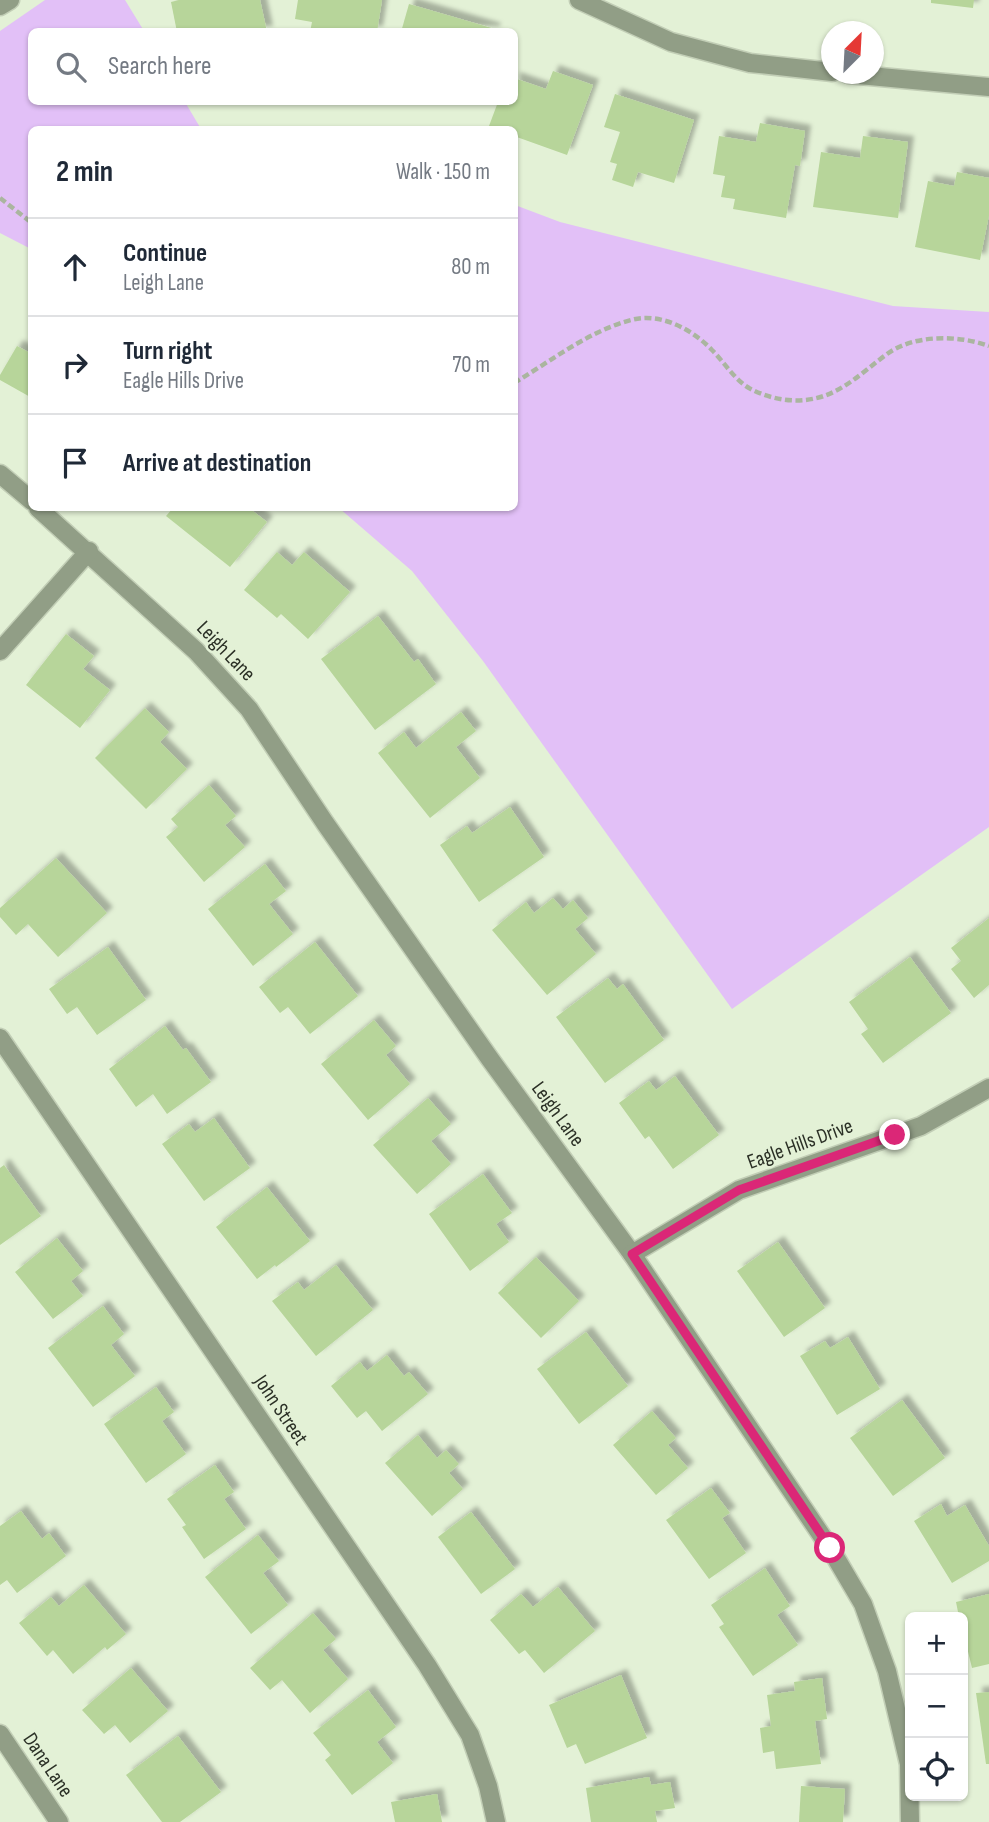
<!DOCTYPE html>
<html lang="en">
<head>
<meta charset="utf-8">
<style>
  :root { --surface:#fff; --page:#f2f2f3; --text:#1f2937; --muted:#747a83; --line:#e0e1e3 }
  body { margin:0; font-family:"Sofia Sans Condensed",sans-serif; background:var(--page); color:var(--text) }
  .controls { position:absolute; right:21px; bottom:21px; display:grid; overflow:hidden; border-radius:10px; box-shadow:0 2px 5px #0004 }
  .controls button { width:63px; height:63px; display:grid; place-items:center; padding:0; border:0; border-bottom:2px solid var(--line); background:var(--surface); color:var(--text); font:35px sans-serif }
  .compass { position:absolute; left:821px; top:21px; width:63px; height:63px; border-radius:50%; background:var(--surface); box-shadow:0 2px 5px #0004; rotate:24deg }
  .stop { position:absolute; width:21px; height:21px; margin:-16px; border:5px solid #db2777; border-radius:50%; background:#fff }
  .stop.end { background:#db2777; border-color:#fff; box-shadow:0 2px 7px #0008 }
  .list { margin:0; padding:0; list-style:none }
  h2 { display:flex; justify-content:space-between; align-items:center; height:91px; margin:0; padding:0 28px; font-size:30px }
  h2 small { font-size:23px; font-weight:400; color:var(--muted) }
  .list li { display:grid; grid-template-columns:46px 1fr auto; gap:21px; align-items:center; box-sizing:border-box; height:98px; padding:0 28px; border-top:2px solid var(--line) }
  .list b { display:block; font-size:26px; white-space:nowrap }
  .list p { margin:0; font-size:23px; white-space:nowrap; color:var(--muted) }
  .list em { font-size:23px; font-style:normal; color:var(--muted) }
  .icon { flex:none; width:38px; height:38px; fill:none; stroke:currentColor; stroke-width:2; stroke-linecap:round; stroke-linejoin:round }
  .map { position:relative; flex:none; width:989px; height:1822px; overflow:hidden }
  .search { position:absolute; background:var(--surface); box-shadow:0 2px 5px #0004; left:28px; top:28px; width:490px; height:77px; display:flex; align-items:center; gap:18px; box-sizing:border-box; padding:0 24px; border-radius:10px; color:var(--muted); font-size:26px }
  .panel { position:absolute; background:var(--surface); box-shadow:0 2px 5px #0004; left:28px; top:126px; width:490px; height:385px; border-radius:10px }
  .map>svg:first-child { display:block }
  .green { fill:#e2c0f7 }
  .building { fill:#b7d59a; filter:url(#shadow) }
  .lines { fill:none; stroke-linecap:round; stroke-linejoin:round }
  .minor-casing { stroke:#c2ceb6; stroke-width:21 }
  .path { stroke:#aab59f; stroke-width:4.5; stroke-dasharray:7 3.5; stroke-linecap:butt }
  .minor { stroke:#919e86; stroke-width:18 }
  .route { stroke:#db2777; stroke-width:9 }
  .labels { text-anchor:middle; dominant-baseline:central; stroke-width:5; stroke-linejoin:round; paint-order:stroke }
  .street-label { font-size:21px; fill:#2b3026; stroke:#e3f1d6 }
</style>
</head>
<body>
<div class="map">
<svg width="989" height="1822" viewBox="0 0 989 1822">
  <defs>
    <filter id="shadow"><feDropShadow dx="6" dy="-6" stdDeviation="2" flood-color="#0004"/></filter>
  </defs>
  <rect width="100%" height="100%" fill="#e3f1d6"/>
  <g class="green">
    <polygon points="45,0 125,0 144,31 32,32 32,102 185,102 201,129 32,130 31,249 0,233 0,31"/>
    <polygon points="515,205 560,222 893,306 989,312 989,827 732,1009 483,661 412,571 339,508 514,508"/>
  </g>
  <g class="building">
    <polygon points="179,0 260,0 267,32 177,32 171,2"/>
    <polygon points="298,0 382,0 377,32 310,32 312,22 295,19"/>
    <polygon points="931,0 974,0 973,8 931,3"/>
    <polygon points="409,4 495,29 494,32 401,32"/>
    <polygon points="553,71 593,85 567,155 514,136 514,130 498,130 489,126 498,102 514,102 514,78 546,89"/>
    <polygon points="615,94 694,120 674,183 638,172 633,187 612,180 617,164 610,162 620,132 604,127"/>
    <polygon points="760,123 805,131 800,166 795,165 786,218 733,209 735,199 721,197 725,176 713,174 719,136 756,142"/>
    <polygon points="863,136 908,142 898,218 813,207 821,152 860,158"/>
    <polygon points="957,172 989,178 989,215 980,260 915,247 928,181 954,186"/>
    <polygon points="17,346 32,354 32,398 0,380 0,375"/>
    <polygon points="173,508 249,508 267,522 230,567 166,516"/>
    <polygon points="277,552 292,565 304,552 350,592 308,639 281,614 277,618 244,590"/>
    <polygon points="378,616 414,662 418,659 436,684 375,730 321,659"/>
    <polygon points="66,634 94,656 83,669 110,690 80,728 26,685"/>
    <polygon points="145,708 169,732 160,742 187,769 146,809 95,758"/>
    <polygon points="461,712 476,731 456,747 480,778 430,818 378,753 404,732 416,748"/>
    <polygon points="209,785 236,816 225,825 245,847 204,882 166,837 178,827 171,819"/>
    <polygon points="510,807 544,857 479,902 440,845 467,826 472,833"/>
    <polygon points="56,858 107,913 58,957 28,924 16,935 0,917 0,908"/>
    <polygon points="265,864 286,891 269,904 293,934 253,966 208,909"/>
    <polygon points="553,898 563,909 573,900 588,918 575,929 596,954 547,995 492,930 526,902 534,913"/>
    <polygon points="989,918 989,985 974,998 951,969 961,961 951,948"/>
    <polygon points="315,942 358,996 310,1034 288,1007 280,1013 259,987"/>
    <polygon points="108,947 146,1000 97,1035 77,1007 67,1014 49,989"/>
    <polygon points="910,957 951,1013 883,1063 861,1034 868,1029 849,1002"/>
    <polygon points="608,978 617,989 623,984 664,1040 605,1083 556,1017"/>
    <polygon points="374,1020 396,1046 386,1055 410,1084 368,1120 321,1064"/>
    <polygon points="165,1026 183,1050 186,1048 211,1082 167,1114 153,1094 136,1107 109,1069"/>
    <polygon points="675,1076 719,1135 673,1169 649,1136 645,1139 619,1103 649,1081 656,1090"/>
    <polygon points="428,1098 451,1124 431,1141 451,1164 417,1194 373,1145"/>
    <polygon points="214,1118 250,1168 204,1201 162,1144 189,1124 195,1132"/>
    <polygon points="4,1165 41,1216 0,1245 0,1168"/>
    <polygon points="483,1174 512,1213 496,1224 509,1242 470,1271 429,1214"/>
    <polygon points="267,1187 310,1241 276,1267 275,1265 257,1279 216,1227"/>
    <polygon points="57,1238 83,1271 71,1281 83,1296 53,1319 15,1272"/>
    <polygon points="778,1242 825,1308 784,1337 737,1271"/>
    <polygon points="536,1257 579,1301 541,1338 498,1293"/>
    <polygon points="336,1265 373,1310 316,1356 272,1301 298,1282 304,1290"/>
    <polygon points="103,1306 124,1334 111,1345 135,1376 93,1407 48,1348"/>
    <polygon points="586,1332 628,1386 579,1424 537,1369"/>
    <polygon points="848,1337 880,1389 837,1415 800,1356 825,1341 830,1348"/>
    <polygon points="387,1355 404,1376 409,1372 428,1394 382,1431 366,1411 357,1418 331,1386 360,1362 367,1371"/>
    <polygon points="156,1387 174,1412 162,1421 186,1454 146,1483 104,1424"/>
    <polygon points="902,1400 945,1458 893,1496 850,1438"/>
    <polygon points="652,1411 676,1438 668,1445 688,1468 656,1495 613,1445"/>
    <polygon points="418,1435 437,1458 446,1450 459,1464 449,1473 463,1489 432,1516 385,1463"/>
    <polygon points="215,1465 234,1492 224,1499 246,1529 204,1559 182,1527 186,1525 167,1499"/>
    <polygon points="711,1488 730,1513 722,1518 746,1553 709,1579 666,1520"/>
    <polygon points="941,1504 947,1516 965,1505 989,1546 989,1561 952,1583 914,1521"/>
    <polygon points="21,1511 42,1539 49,1533 66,1556 17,1593 7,1580 0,1585 0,1526"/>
    <polygon points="471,1512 515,1569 481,1594 438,1537"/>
    <polygon points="258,1535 279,1561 263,1573 288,1605 251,1634 205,1577"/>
    <polygon points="765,1568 790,1606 777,1615 798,1645 753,1676 719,1627 724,1624 711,1605"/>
    <polygon points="84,1585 126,1634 107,1650 105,1647 73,1674 53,1650 47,1656 19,1623 51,1597 59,1606"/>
    <polygon points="558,1587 595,1631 544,1673 525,1650 519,1654 490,1620 521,1594 533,1607"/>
    <polygon points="989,1594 989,1664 972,1668 963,1631 963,1617 959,1617 956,1602"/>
    <polygon points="313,1613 336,1639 323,1650 348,1679 310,1713 282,1680 270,1690 250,1668"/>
    <polygon points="131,1668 168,1711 130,1743 115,1725 104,1734 82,1710"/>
    <polygon points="621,1675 647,1738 585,1764 576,1744 567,1748 549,1705"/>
    <polygon points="822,1678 827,1719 815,1721 821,1764 776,1769 774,1751 763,1753 760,1728 771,1726 767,1695 795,1691 794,1682"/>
    <polygon points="368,1690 396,1727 377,1742 393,1763 352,1795 325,1760 331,1755 313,1733"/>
    <polygon points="989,1692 989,1764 986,1764 976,1693"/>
    <polygon points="178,1736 221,1792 180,1822 162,1822 126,1775"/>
    <polygon points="649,1777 651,1785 670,1782 675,1808 655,1811 657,1822 591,1822 586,1788"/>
    <polygon points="801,1786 845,1789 843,1822 799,1822"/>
    <polygon points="437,1794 442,1822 395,1822 391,1802"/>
  </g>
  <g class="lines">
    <defs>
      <g id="minor">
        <polyline points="579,0 671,42 750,63 832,72"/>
        <polyline points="0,6 10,0"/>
        <polyline points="848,74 989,87"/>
        <polyline points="0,474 32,501"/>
        <polyline points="38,508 196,651 249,709 325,823 490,1059 632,1254 830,1548 863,1604 887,1671 909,1764 910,1822"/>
        <polyline points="0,651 89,551"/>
        <polyline points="0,1038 427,1665 470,1735 488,1786 496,1822"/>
        <polyline points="632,1254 739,1190 921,1126 989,1088"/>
        <polyline points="0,1734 59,1822"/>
      </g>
    </defs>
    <use href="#minor" class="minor-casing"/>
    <g class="path">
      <polyline points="0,198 32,223"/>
      <path d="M514 383C551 361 589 331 631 320 660 312 692 329 712 350 724 362 734 379 749 388 765 397 786 402 805 400 839 397 861 373 887 354 914 334 959 335 989 346"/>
    </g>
    <use href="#minor" class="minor"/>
  </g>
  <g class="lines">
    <polyline class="route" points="830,1548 632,1254 739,1190 895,1135"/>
  </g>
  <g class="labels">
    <g class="street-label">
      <text transform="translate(226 651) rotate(46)">Leigh Lane</text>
      <text transform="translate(558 1114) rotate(54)">Leigh Lane</text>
      <text transform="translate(800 1144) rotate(-20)">Eagle Hills Drive</text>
      <text transform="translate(281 1410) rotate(56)">John Street</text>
      <text transform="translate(48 1765) rotate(56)">Dana Lane</text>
    </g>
  </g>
</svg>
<div class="controls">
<button>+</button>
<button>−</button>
<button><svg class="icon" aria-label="locate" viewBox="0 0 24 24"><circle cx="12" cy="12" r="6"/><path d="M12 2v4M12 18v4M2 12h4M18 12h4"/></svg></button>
</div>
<svg class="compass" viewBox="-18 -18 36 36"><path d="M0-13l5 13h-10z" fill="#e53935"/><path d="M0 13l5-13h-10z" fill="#747a83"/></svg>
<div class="stop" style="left:830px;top:1548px"></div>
<div class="stop end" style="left:895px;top:1135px"></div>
<div class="search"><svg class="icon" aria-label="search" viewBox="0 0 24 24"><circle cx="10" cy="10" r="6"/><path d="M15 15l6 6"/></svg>Search here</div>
<section class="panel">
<h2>2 min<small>Walk · 150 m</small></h2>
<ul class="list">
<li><svg class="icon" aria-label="ahead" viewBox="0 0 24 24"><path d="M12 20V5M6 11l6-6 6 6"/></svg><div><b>Continue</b><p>Leigh Lane</p></div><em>80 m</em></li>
<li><svg class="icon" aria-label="right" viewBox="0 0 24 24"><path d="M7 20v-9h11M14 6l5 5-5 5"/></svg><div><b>Turn right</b><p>Eagle Hills Drive</p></div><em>70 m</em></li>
<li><svg class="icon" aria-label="arrive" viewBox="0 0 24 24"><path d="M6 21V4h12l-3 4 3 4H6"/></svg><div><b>Arrive at destination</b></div></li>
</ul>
</section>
</div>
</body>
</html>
